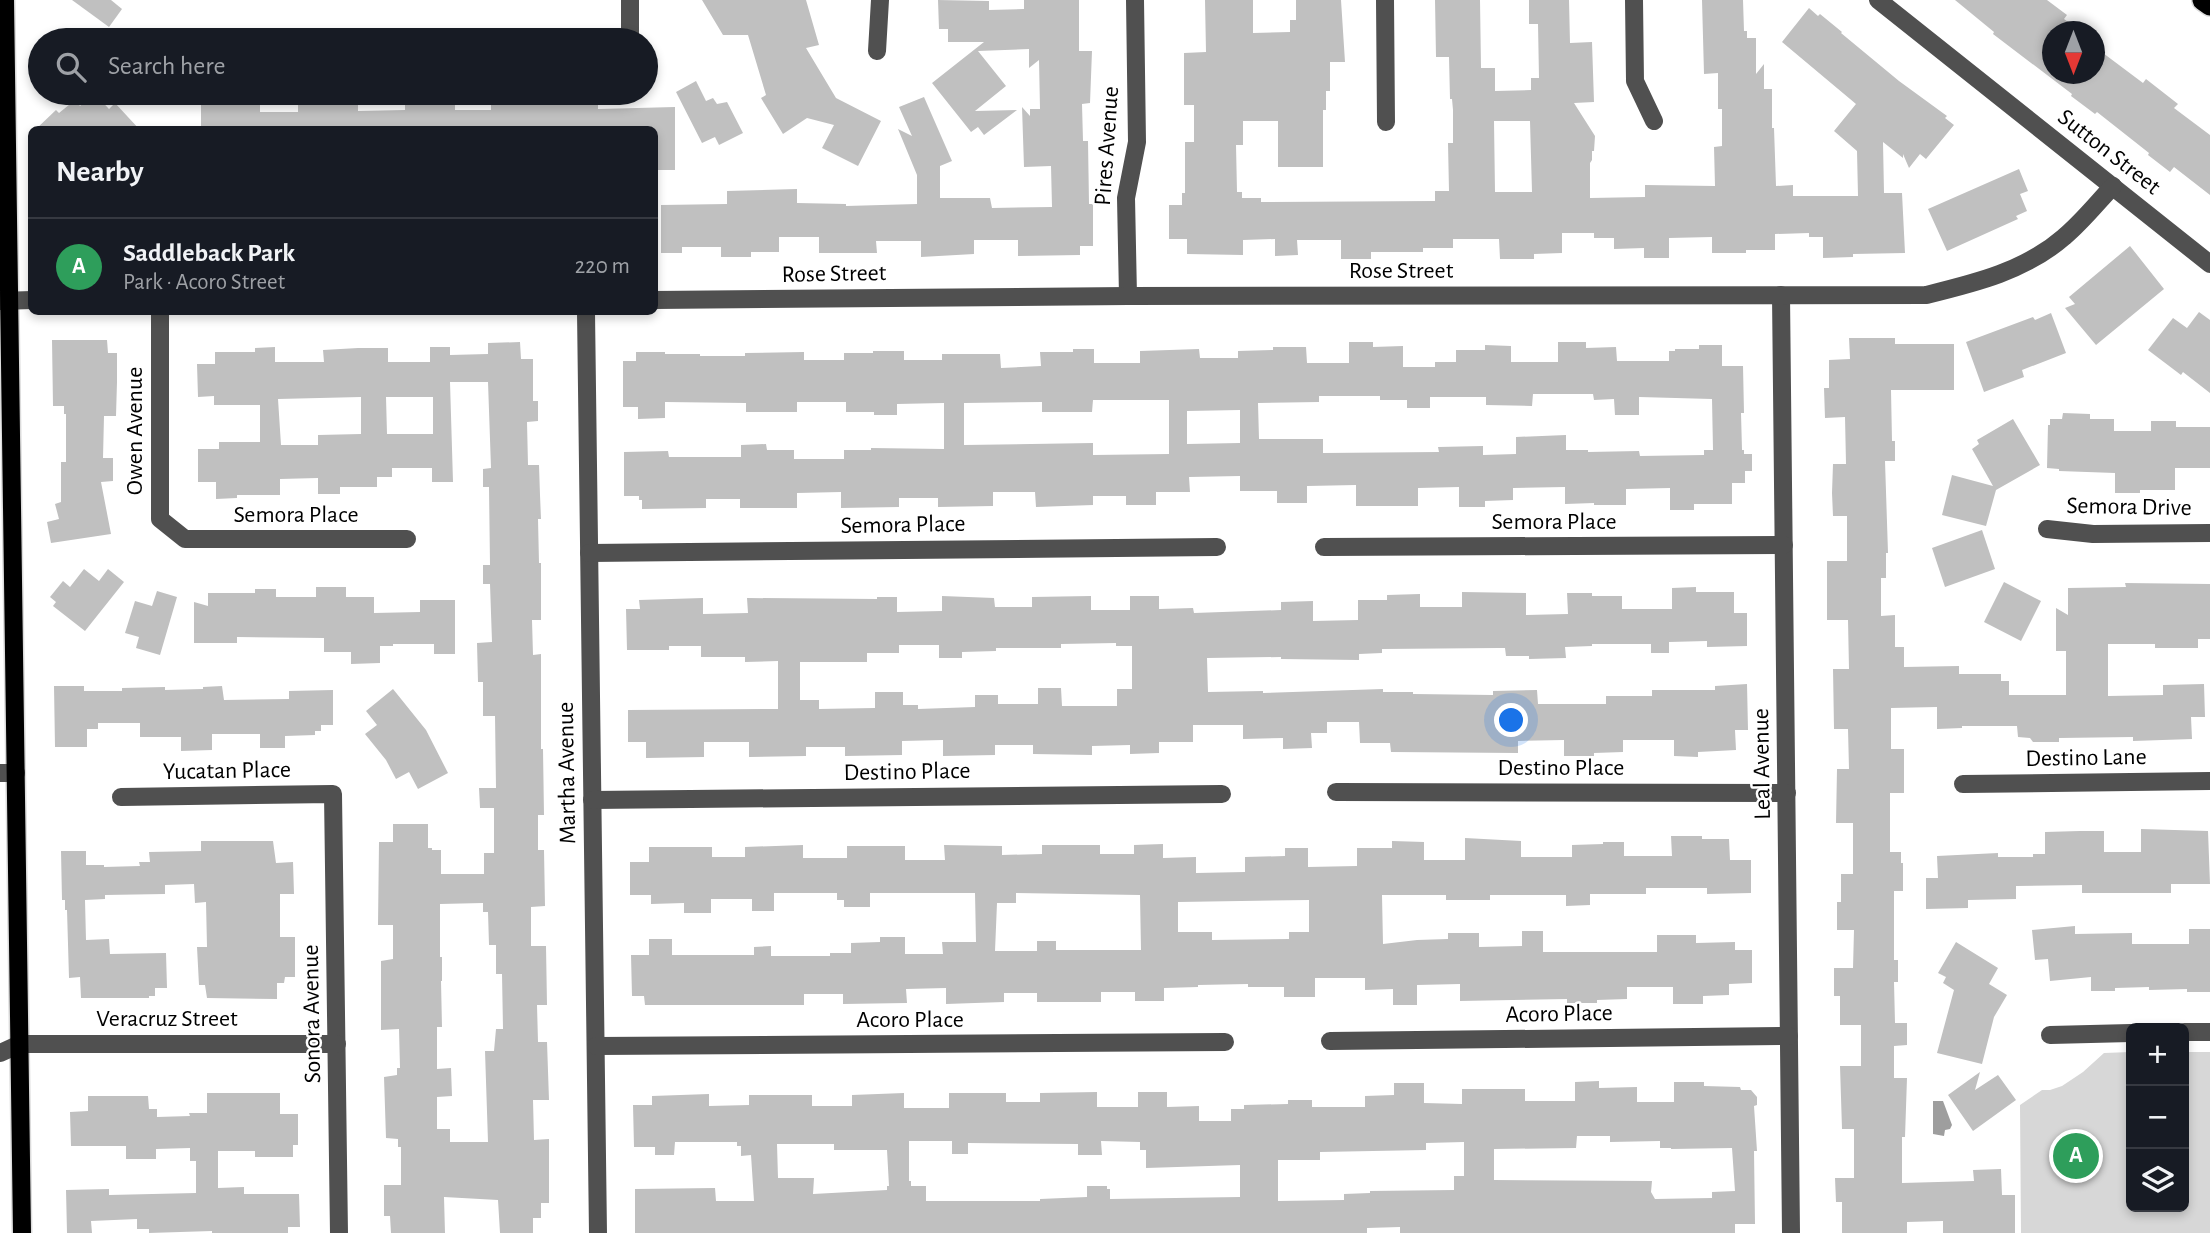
<!DOCTYPE html>
<html lang="en">
<head>
<meta charset="utf-8">
<style>
  :root { --surface:#171b24; --page:#242831; --text:#f1f3f6; --muted:#9ea1a6; --line:#363941; --accent:#7c3aed }
  body { margin:0; font-family:"Alegreya Sans",sans-serif; background:var(--page); color:var(--text) }
  .controls { position:absolute; right:21px; bottom:21px; display:grid; overflow:hidden; border-radius:10px; box-shadow:0 4px 10px #0003 }
  .controls button { width:63px; height:63px; display:grid; place-items:center; padding:0; border:0; border-bottom:2px solid var(--line); background:var(--surface); color:var(--text); font:35px sans-serif }
  .compass { position:absolute; left:2042px; top:21px; width:63px; height:63px; border-radius:50%; background:var(--surface); box-shadow:0 4px 10px #0003; rotate:180deg }
  .you { position:absolute; left:1512px; top:721px; width:24px; height:24px; margin:-18px; border:5px solid #fff; border-radius:50%; background:#1a73e8; box-shadow:0 0 0 10px #1a73e833 }
  .badge { display:grid; place-items:center; width:46px; height:46px; border-radius:50%; background:var(--accent); color:#fff; font-size:23px; font-weight:700 }
  .pin { position:absolute; translate:-50% -50%; border:4px solid #fff; box-shadow:0 2px 7px #0006 }
  .list { margin:0; padding:0; list-style:none }
  h2 { display:flex; justify-content:space-between; align-items:center; height:91px; margin:0; padding:0 28px; font-size:30px }
  h2 small { font-size:23px; font-weight:400; color:var(--muted) }
  .list li { display:grid; grid-template-columns:46px 1fr auto; gap:21px; align-items:center; box-sizing:border-box; height:98px; padding:0 28px; border-top:2px solid var(--line) }
  .list b { display:block; font-size:26px; white-space:nowrap }
  .list p { margin:0; font-size:23px; white-space:nowrap; color:var(--muted) }
  .list em { font-size:23px; font-style:normal; color:var(--muted) }
  .icon { flex:none; width:38px; height:38px; fill:none; stroke:currentColor; stroke-width:2; stroke-linecap:round; stroke-linejoin:round }
  .map { position:relative; flex:none; width:2210px; height:1233px; overflow:hidden }
  .search { position:absolute; background:var(--surface); box-shadow:0 4px 10px #0003; left:28px; top:28px; width:630px; height:77px; display:flex; align-items:center; gap:18px; box-sizing:border-box; padding:0 24px; border-radius:38px; color:var(--muted); font-size:26px }
  .panel { position:absolute; background:var(--surface); box-shadow:0 4px 10px #0003; left:28px; top:126px; width:630px; height:189px; border-radius:10px }
  .map>svg:first-child { display:block }
  .green { fill:#d7d7d7 }
  .water { fill:#9e9e9e }
  .building { fill:#c0c0c0; fill-rule:evenodd }
  .lines { fill:none; stroke-linecap:round; stroke-linejoin:round }
  .major-casing { stroke:#dbdbdb; stroke-width:21 }
  .highway-casing { stroke:#dbdbdb; stroke-width:24 }
  .minor { stroke:#505050; stroke-width:18 }
  .major { stroke:#000; stroke-width:18 }
  .highway { stroke:#000; stroke-width:21 }
  .labels { text-anchor:middle; dominant-baseline:central; stroke-width:5; stroke-linejoin:round; paint-order:stroke }
  .street-label { font-size:24px; fill:#000; stroke:#fff }
</style>
</head>
<body>
<div class="map">
<svg width="2210" height="1233" viewBox="0 0 2210 1233">
  <rect width="100%" height="100%" fill="#fff"/>
  <polygon class="green" points="2131,1052 2131,1207 2184,1207 2184,1052 2210,1052 2210,1233 2021,1233 2020,1105 2042,1090 2050,1090 2062,1086 2083,1072 2104,1053"/>
  <polygon class="water" points="1933,1101 1943,1101 1952,1125 1950,1129 1945,1130 1944,1136 1933,1134"/>
  <g class="building">
    <polygon points="72,0 111,0 122,9 109,27"/>
    <polygon points="702,0 806,0 819,45 806,48 836,98 881,121 858,166 822,148 834,125 807,118 783,134 761,98 766,95 748,35 723,35"/>
    <polygon points="938,0 989,1 989,10 1024,9 1024,0 1079,0 1079,51 1092,51 1090,103 1082,104 1083,141 1088,141 1089,204 1093,204 1093,246 1080,246 1080,255 1018,256 1018,240 974,240 974,254 921,257 921,241 876,241 877,253 819,253 819,237 779,237 779,252 751,252 751,257 721,257 721,247 682,247 682,253 661,253 661,205 727,204 727,191 797,189 797,203 846,204 846,206 917,204 917,175 898,129 912,136 899,107 924,97 952,161 940,166 940,198 990,198 992,208 1052,207 1051,166 1024,167 1022,107 1030,116 1030,109 1040,109 1039,60 1029,68 1029,49 978,51 1006,86 975,111 1017,110 984,135 978,127 971,132 932,83 984,42 948,42 948,29 939,29"/>
    <path d="M1205 0H1253V33L1290 32V20H1296V0H1341L1345 62H1330V91H1326V110H1323V167H1278V121H1243V145H1236L1237 192H1242V198H1261V202L1435 201V191H1449L1448 143H1453V110L1452 99H1450L1449 57H1436L1435 0H1480L1481 68H1495V91L1531 90V78H1539L1538 24H1529V0H1569L1570 43 1592 42 1594 102 1574 103 1595 136 1594 151H1592V160L1590 163V198L1645 197V185L1715 186 1714 147 1722 146V109H1718V73L1704 74 1702 0H1743L1744 31H1747V38H1756V74L1764 64V89H1772V128H1774L1776 186 1793 185V196H1858L1857 151 1834 131 1856 104 1782 42 1809 8 1818 16 1820 14 1842 32 1841 33 1899 81 1947 116 1945 118 1954 125 1926 159 1920 154 1909 168 1903 154V158L1883 142 1884 193H1902L1905 253 1853 254V257L1823 258V237H1809V233L1775 234V250H1746V253H1712V237L1669 238V258H1644V248L1614 249V238H1594V233H1562V253L1534 254V259H1500L1499 239H1453V248H1423V252H1371V259H1341V240H1297L1298 255 1275 256V239L1243 240V255L1187 254V239H1169V205H1182V193H1185V142H1194V105H1184V53L1206 52ZM1494 121H1530L1532 192H1495Z"/>
    <polygon points="1955,0 2047,0 2067,15 2064,19 2082,32 2053,32 2053,74 2095,74 2095,64 2103,53 2143,83 2146,79 2178,104 2174,108 2210,135 2210,195 2174,167 2170,172 2148,155 2149,153 2097,112 2095,114 2071,96 2072,94 1993,34 1994,32"/>
    <polygon points="696,81 706,101 713,98 717,104 727,102 743,133 719,145 715,137 702,143 676,92"/>
    <polygon points="94,93 109,109 115,103 140,130 35,130 56,110 59,113 75,100 80,106"/>
    <polygon points="358,99 358,111 405,110 405,101 431,101 431,99 455,99 455,110 491,110 491,100 528,100 598,99 598,109 675,107 675,170 654,170 654,130 201,130 201,102 260,101 260,112 298,112 298,101"/>
    <polygon points="2019,169 2028,191 2020,194 2027,211 2016,216 2018,219 1947,251 1928,209"/>
    <polygon points="2130,246 2164,289 2096,345 2065,308 2075,304 2069,297"/>
    <polygon points="2199,312 2210,320 2210,393 2183,372 2181,375 2148,350 2173,318 2187,328"/>
    <polygon points="2051,313 2066,353 2022,370 2024,377 1984,392 1966,342 2033,317 2035,320"/>
    <polygon points="1849,338 1895,338 1895,344 1954,344 1954,390 1891,390 1892,441 1895,441 1895,461 1885,461 1888,553 1886,553 1886,578 1881,578 1881,616 1895,615 1895,647 1904,647 1904,667 1959,666 1959,674 2001,674 2001,681 2009,681 2009,695 2066,695 2066,651 2056,651 2056,608 2068,615 2068,588 2126,587 2125,583 2210,584 2210,639 2198,639 2198,648 2155,648 2155,644 2108,644 2108,696 2163,695 2163,685 2204,684 2205,717 2191,717 2192,739 2133,741 2133,737 2059,738 2059,742 2033,742 2030,738 2018,737 2017,726 1962,726 1962,728 1937,729 1937,707 1891,708 1891,749 1904,749 1904,793 1890,793 1890,852 1901,852 1901,863 1903,863 1903,891 1894,891 1894,960 1898,960 1898,982 1894,982 1895,1023 1907,1023 1907,1045 1894,1046 1894,1078 1907,1078 1905,1137 1902,1137 1902,1183 1974,1181 1973,1170 2001,1169 2002,1195 2015,1195 2015,1233 1943,1233 1943,1221 1907,1222 1907,1233 1842,1233 1842,1202 1836,1202 1835,1178 1854,1178 1854,1129 1842,1129 1840,1066 1861,1066 1861,1025 1840,1025 1840,996 1834,996 1834,968 1853,968 1854,930 1837,930 1837,902 1841,902 1841,874 1853,874 1853,823 1836,823 1837,769 1849,769 1848,729 1834,729 1833,669 1849,669 1848,620 1827,620 1827,561 1847,561 1847,516 1833,516 1832,493 1833,464 1846,464 1845,417 1825,418 1824,388 1829,388 1829,360 1850,359"/>
    <polygon points="52,340 107,340 108,353 117,353 117,382 116,416 104,416 103,458 113,458 113,481 101,482 111,534 51,543 47,522 59,519 55,504 61,502 61,462 66,462 66,414 64,414 64,406 53,406"/>
    <path d="M520 342 521 359H533V401H538V421L527 422 528 465H539L540 495 541 519H538L539 563H541V620H532L533 655 541 654V749H543L544 815H538V850H544L545 906 531 907V946H546L547 1005H537L538 1042H547L549 1100H533L534 1140 549 1139V1203H541V1218H533V1233H500L498 1200 444 1197 445 1233H391L390 1216H384V1185H401V1147H398V1139L386 1138 384 1077 397 1075V1068H400L399 1029 381 1030V961L393 959V925H378L379 842H393V824H428V848H432V850H441V874H484V853H494V808H480L479 788H496L495 716H483V682H478L477 643 492 642 490 584H483V565H490L489 487H483V469L491 468 488 382H450L453 482H432V468H392V477H377V487H340V494H318V478L280 479V495H237V498L216 499V482H198V449H219V442H260V405H214V396L198 397 197 364H215V352H255V348L275 347V362H324L323 350 358 348H388V362H430V347H450V355L488 354V343ZM361 397V434L318 435V445H281L278 399ZM386 397H433V434H387ZM483 903V912H488L489 945H496V974H502L503 1029H496L494 1051H485L488 1142H450V1129H437V1097L452 1096 451 1068 437 1069V1027H442L441 981H442V957H440V904Z"/>
    <path d="M1349 342H1373V347L1403 346V367H1435V362H1456V350H1485V345L1511 346V362H1558V342H1586V348L1616 347 1617 361H1669V351H1675V349H1699V345H1722V366H1743L1744 413H1741L1742 450H1744V454H1752V471H1745V483H1732V504H1694V510H1670V488L1626 489V505H1594V503L1565 504V487L1513 488V500L1485 501V507H1459V487L1418 488V506H1356V485L1307 486V503H1277V491H1240V476L1189 477 1190 492H1156V505H1126V496H1093V505L1036 507 1035 492H993V506L938 507V498H899V507L841 508V492L797 493V508H740V499H706V508L642 509V500H639V496H624V452L668 451 669 457H741V445L766 444 767 450H794V459H844V450H871V448L944 449V403L897 404V415H874V412H846V402H797V412H746V403L665 402V418L638 419V407H623V361H636V352H665V354H700V356H745V353L804 352V360H844V353H873V351H904V360H942V354H1000L1001 368 1041 366 1040 352H1073V349H1094V363H1140V351L1199 349 1200 358H1238V351L1273 350V347H1306L1307 363H1349ZM1533 394H1593L1594 400 1614 399 1615 415H1639V397L1712 399 1713 450H1704V455L1640 456 1639 451 1588 452V450H1566V435L1516 437V454L1483 455V446L1438 447 1439 452 1323 453V439H1259L1258 403 1319 402V396H1380V400H1407V408H1430V397H1486V405L1532 406ZM1093 400H1169V454L1093 455V443L964 445V403L1042 402V412H1092ZM1240 410V443L1187 444V411Z"/>
    <polygon points="2063,413 2090,414 2090,419 2114,419 2114,431 2151,431 2151,421 2176,421 2176,427 2210,427 2210,468 2175,468 2175,490 2140,490 2140,493 2115,493 2115,473 2059,471 2059,469 2047,468 2048,425 2050,425 2050,419 2062,419"/>
    <polygon points="2013,419 2040,465 1996,490 1986,526 1942,515 1952,475 1993,486 1972,449 1979,444 1977,440"/>
    <polygon points="1982,530 1995,569 1945,587 1932,548"/>
    <polygon points="84,569 99,581 108,569 124,582 85,631 53,606 56,602 50,597 63,581 70,587"/>
    <polygon points="2004,582 2041,601 2021,641 1984,622"/>
    <polygon points="316,587 346,587 346,597 374,597 374,613 420,612 420,600 455,600 455,654 434,654 434,644 393,644 393,646 380,646 380,663 351,664 351,652 324,652 324,638 237,637 237,643 194,643 194,602 208,606 208,593 255,593 255,589 276,589 276,597 316,597"/>
    <path d="M1696 587V592H1734V613H1747V646L1707 647V641L1669 642V653H1651V644H1592V646L1565 647 1566 658 1529 659V656H1506L1505 648H1498L1382 649V653L1359 654V660L1281 659V657L1207 658 1208 692 1263 691V693L1383 689V692H1413V694L1493 695V691L1537 690 1538 704H1606V696H1652V690H1715V686L1747 684 1748 730H1735L1736 750 1698 752V757L1674 756V740H1623V752L1594 753V756H1564V740L1518 741V753L1391 752 1390 743H1360L1359 722H1327V733H1311L1312 748 1283 749V738L1243 739V725H1193V742H1159V753L1130 754V745L1092 746V755L1033 754V745H995V755L943 756V740L902 741V755L845 756V747H806V756L749 757V742H704V757L646 758V742H628V710L778 709V661L745 662V657H701V646H669V650H627L626 609H640L639 600 703 598V614L748 613 747 598 877 599V597H897V612L942 611V596L994 598 995 607H1032V597L1091 596V610H1130V596H1159V609L1193 608 1194 613 1281 610V602L1313 601V621L1358 620V600H1387V595L1420 594V607H1462V592L1526 593V615L1568 614 1567 593H1592V596H1622V609H1672V588ZM1116 643V646H1132V689H1117V706H1062L1061 688H1038V704H998V695H975V707L918 709V705H903V692H875V708L819 709V700H800V662H867V653H899V645H939V658H962V652L996 651V648H1061V644Z"/>
    <polygon points="157,591 177,597 160,655 136,648 139,637 125,633 135,601 152,606"/>
    <polygon points="54,686 84,686 84,691 122,691 122,688 165,687 165,690 203,689 203,687 222,686 224,700 289,699 289,691 333,690 333,725 321,725 321,731 315,731 315,735 285,736 285,748 260,748 260,734 212,734 212,750 181,751 181,737 140,737 140,723 98,723 98,729 87,729 87,747 55,747"/>
    <polygon points="393,689 426,730 448,773 418,789 409,772 396,779 386,760 365,734 377,725 366,711"/>
    <polygon points="2141,829 2208,831 2210,884 2171,884 2171,893 2082,893 2082,885 2016,886 2016,899 1968,900 1968,908 1926,909 1926,878 1938,878 1937,856 1998,853 1998,857 2033,857 2033,854 2045,854 2045,832 2080,831 2104,831 2104,852 2141,852"/>
    <path d="M1671 836H1702V839H1729L1730 860H1751V893L1707 894V888H1646V894H1590V905L1566 906V895H1490V900H1446V895H1382L1383 944 1417 940 1448 939V933H1479V947L1522 946V931H1543V952H1657V935H1696V943L1735 942V950H1752V983L1729 984V995L1703 996V1004H1673V987H1627V999L1597 1000V1003H1567V999L1460 1001V984L1417 985V1005H1393V989L1365 990V978H1315V997H1284V987H1248V984L1198 985V987L1164 988V1001H1135V992H1101V1002H1037V993H1004V1002L946 1004V988L906 989 907 1003 843 1004V994H804V1005H645L644 996H632L631 955H649V939H672V955H754V947L771 946V956H830V953H851V943L880 942V937H905V954H943L942 942H976L975 893H870V907H844V900H837V893H774V911H752V899H711V913H684V903L651 904V895H630V862H649V847H712V857H745V847L803 845V858H847V846H905V860H945L944 845 1002 846V855L1042 854V845H1100V854H1134V845L1163 844V858L1196 857V873L1245 872V857L1285 856V848H1308V867L1357 866V848H1392V841L1424 842V860H1465V838L1521 841V857H1572V845L1603 844V842H1624V856H1672ZM1016 893 1140 895 1141 950H1056V941H1037V951H995L997 903H1016ZM1309 900V932H1289V939L1212 940V932H1178V902Z"/>
    <polygon points="201,841 273,841 276,863 293,862 294,894 280,894 280,937 295,937 295,977 285,977 284,983 277,983 277,999 207,998 205,985 199,985 197,947 207,947 206,902 195,903 194,884 165,885 165,894 105,895 105,899 85,900 86,940 109,939 110,954 166,953 167,988 155,988 155,996 149,996 149,998 81,998 80,977 69,978 67,910 65,910 65,900 62,900 61,851 86,851 86,865 104,865 104,867 140,866 139,862 150,862 149,852 201,851"/>
    <polygon points="2075,926 2075,934 2132,933 2132,944 2189,944 2189,929 2210,929 2210,992 2187,992 2187,989 2149,990 2149,987 2115,988 2115,991 2091,991 2091,977 2050,981 2048,959 2035,960 2032,930"/>
    <polygon points="1956,942 1998,968 1989,984 2007,995 1994,1017 1982,1064 1937,1053 1954,990 1943,983 1946,977 1938,973"/>
    <polygon points="1980,1072 1975,1090 1998,1075 2016,1100 1973,1131 1948,1095"/>
    <path d="M1599 1081V1088L1637 1087V1102H1674V1082H1704V1086L1740 1087 1741 1090H1751L1757 1097V1105L1754 1106 1757 1151H1754L1755 1224H1735V1233H1400V1227L1367 1228V1233H635V1189L715 1188 716 1201H754L751 1155 741 1156V1146H737V1142H675L674 1155H655V1147H634L633 1105H652V1096L709 1094V1106L749 1105V1095H812V1106H852V1095L904 1093V1108H949V1093H1006V1102H1040V1093L1097 1092V1107H1138V1092H1167V1107L1199 1106V1121H1231V1109H1244V1105L1288 1104V1100H1312V1107H1365V1096L1394 1095V1083H1424V1103L1462 1104V1089H1525V1101H1575V1082ZM1577 1136H1610V1142L1660 1141V1148H1671V1149L1732 1148 1735 1191 1712 1192V1198L1655 1199 1651 1192 1652 1181 1494 1180V1149L1576 1148ZM909 1141H952V1154H968V1143L1078 1144V1155H1102L1101 1141 1140 1142V1150H1146V1168L1240 1165V1197L1110 1199V1189H1107V1186H1087V1197L1040 1199V1201H926V1186H911V1181H909ZM1464 1142V1176H1454V1190L1370 1191V1193L1344 1194V1200L1278 1201V1160H1320V1152L1426 1150V1143ZM777 1144H834V1150H887L889 1186H887V1190L813 1194 814 1178H778Z"/>
    <polygon points="207,1093 280,1093 280,1114 298,1114 298,1145 293,1145 293,1157 255,1157 255,1151 218,1151 218,1188 244,1187 244,1194 299,1194 300,1227 288,1227 288,1233 212,1233 212,1231 149,1233 149,1229 137,1229 137,1219 91,1221 92,1233 67,1233 66,1190 109,1189 109,1195 196,1193 196,1161 190,1161 190,1148 156,1149 156,1159 126,1159 126,1146 71,1146 70,1112 88,1111 88,1096 148,1096 149,1109 157,1109 157,1117 190,1116 189,1113 207,1113"/>
  </g>
  <g class="lines">
    <defs>
      <polyline id="major" points="5,0 22,1233"/>
      <polyline id="highway" points="2203,0 2210,5"/>
    </defs>
    <use href="#major" class="major-casing"/>
    <use href="#highway" class="highway-casing"/>
    <g class="minor">
      <polyline points="1385,0 1386,122"/>
      <polyline points="1634,0 1635,81 1654,121"/>
      <polyline points="1878,0 2210,264"/>
      <polyline points="630,40 630,0"/>
      <polyline points="877,51 880,0"/>
      <polyline points="1781,295 1791,1233"/>
      <polyline points="1128,296 1126,198 1137,142 1135,0"/>
      <path d="M654 300 1128 296 1926 295C1975 283 2025 271 2064 237 2082 222 2097 203 2113 186"/>
      <polyline points="0,301 32,300"/>
      <polyline points="160,312 160,519 185,539 407,539"/>
      <polyline points="586,312 598,1233"/>
      <polyline points="2047,529 2093,534 2210,533"/>
      <polyline points="1324,547 1784,545"/>
      <polyline points="589,553 1217,547"/>
      <polyline points="0,773 16,773"/>
      <polyline points="1963,784 2210,781"/>
      <polyline points="1336,792 1787,793"/>
      <polyline points="121,797 333,794 339,1233"/>
      <polyline points="592,800 1222,794"/>
      <polyline points="2184,1032 2210,1032"/>
      <polyline points="2050,1035 2131,1033"/>
      <polyline points="1330,1041 1789,1036"/>
      <polyline points="596,1046 1225,1042"/>
      <polyline points="0,1053 20,1044 337,1044"/>
    </g>
    <use href="#major" class="major"/>
    <use href="#highway" class="highway"/>
  </g>
  <g class="labels">
    <g class="street-label">
      <text transform="translate(1107 146) rotate(-86)">Pires Avenue</text>
      <text transform="translate(2109 152) rotate(38)">Sutton Street</text>
      <text x="1401" y="271">Rose Street</text>
      <text transform="translate(834 274) rotate(-1)">Rose Street</text>
      <text transform="translate(135 431) rotate(-90)">Owen Avenue</text>
      <text transform="translate(2129 507) rotate(1)">Semora Drive</text>
      <text x="296" y="515">Semora Place</text>
      <text x="1554" y="522">Semora Place</text>
      <text transform="translate(903 525) rotate(-1)">Semora Place</text>
      <text transform="translate(2086 758) rotate(-1)">Destino Lane</text>
      <text transform="translate(1762 764) rotate(-91)">Leal Avenue</text>
      <text x="1561" y="768">Destino Place</text>
      <text transform="translate(227 771) rotate(-1)">Yucatan Place</text>
      <text transform="translate(907 772) rotate(-1)">Destino Place</text>
      <text transform="translate(567 773) rotate(-91)">Martha Avenue</text>
      <text transform="translate(312 1014) rotate(-91)">Sonora Avenue</text>
      <text transform="translate(1559 1014) rotate(-1)">Acoro Place</text>
      <text x="167" y="1019">Veracruz Street</text>
      <text x="910" y="1020">Acoro Place</text>
    </g>
  </g>
</svg>
<div class="controls">
<button>+</button>
<button>−</button>
<button><svg class="icon" aria-label="layers" viewBox="0 0 24 24"><path d="M12 4l9 5-9 5-9-5zM3 14l9 5 9-5"/></svg></button>
</div>
<svg class="compass" viewBox="-18 -18 36 36"><path d="M0-13l5 13h-10z" fill="#e53935"/><path d="M0 13l5-13h-10z" fill="#9ea1a6"/></svg>
<div class="you"></div>
<div class="pin badge" style="left:2076px;top:1156px;background:#2e9e5b">A</div>
<div class="search"><svg class="icon" aria-label="search" viewBox="0 0 24 24"><circle cx="10" cy="10" r="6"/><path d="M15 15l6 6"/></svg>Search here</div>
<section class="panel">
<h2>Nearby<small></small></h2>
<ul class="list">
<li><span class="badge" style="background:#2e9e5b">A</span><div><b>Saddleback Park</b><p>Park · Acoro Street</p></div><em>220 m</em></li>
</ul>
</section>
</div>
</body>
</html>
